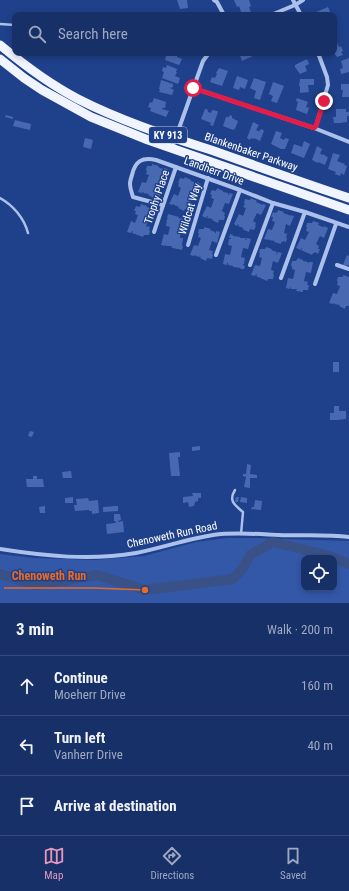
<!DOCTYPE html>
<html lang="en">
<head>
<meta charset="utf-8">
<style>
  :root { --surface:#173068; --page:#243c71; --text:#f1f3f6; --muted:#9ea9c0; --line:#364b7c; --accent:#e797bd }
  body { margin:0; font-family:"Roboto Condensed",sans-serif; background:var(--page); color:var(--text) }
  .controls { position:absolute; right:12px; bottom:12px; display:grid; overflow:hidden; border-radius:8px; box-shadow:0 2px 6px #0003 }
  .controls button { width:36px; height:36px; display:grid; place-items:center; padding:0; border:0; border-bottom:1px solid var(--line); background:var(--surface); color:var(--text); font:20px sans-serif }
  .stop { position:absolute; width:12px; height:12px; margin:-9px; border:3px solid #e11d48; border-radius:50%; background:#fff }
  .stop.end { background:#e11d48; border-color:#fff; box-shadow:0 1px 4px #0008 }
  .list { margin:0; padding:0; list-style:none }
  h2 { display:flex; justify-content:space-between; align-items:center; height:52px; margin:0; padding:0 16px; font-size:17px }
  h2 small { font-size:13px; font-weight:400; color:var(--muted) }
  .list li { display:grid; grid-template-columns:26px 1fr auto; gap:12px; align-items:center; box-sizing:border-box; height:60px; padding:0 16px; border-top:1px solid var(--line) }
  .list b { display:block; font-size:15px; white-space:nowrap }
  .list p { margin:0; font-size:13px; white-space:nowrap; color:var(--muted) }
  .list em { font-size:13px; font-style:normal; color:var(--muted) }
  .icon { flex:none; width:22px; height:22px; fill:none; stroke:currentColor; stroke-width:2; stroke-linecap:round; stroke-linejoin:round }
  .map { position:relative; flex:none; width:349px; height:603px; overflow:hidden }
  .search { position:absolute; background:var(--surface); box-shadow:0 2px 6px #0003; left:12px; right:12px; top:12px; height:44px; display:flex; align-items:center; gap:10px; box-sizing:border-box; padding:0 14px; border-radius:8px; color:var(--muted); font-size:15px }
  .sheet { height:232px; background:var(--surface) }
  nav { display:flex; justify-content:space-around; align-items:center; box-sizing:border-box; height:56px; border-top:1px solid var(--line); background:var(--surface); font-size:11px; color:var(--muted) }
  nav a { display:grid; justify-items:center; gap:2px }
  nav .on { color:var(--accent) }
  .map>svg:first-child { display:block }
  .green { fill:#3358a8; fill-rule:evenodd }
  .lines { fill:none; stroke-linecap:round; stroke-linejoin:round }
  .river { stroke:#395187; stroke-width:10 }
  .building { fill:#4869b2 }
  .service { stroke:#abc0eb; stroke-width:2.5 }
  .minor { stroke:#abc0eb; stroke-width:4 }
  .primary { stroke:#f0f4fe; stroke-width:9 }
  .route { stroke:#e11d48; stroke-width:5 }
  .labels { text-anchor:middle; dominant-baseline:central; stroke-width:3; stroke-linejoin:round; paint-order:stroke }
  .shield { fill:#1f408a; stroke:#bcc6dc; stroke-width:1 }
  .shield-label { font-size:10px; font-weight:bold; fill:#fff }
  .street-label { font-size:11px; fill:#fff; stroke:#1f408a }
  .leader { fill:none; stroke:#ea6a24; stroke-width:1.5 }
  .callout-dot { fill:#ea6a24; stroke:#1f408a; stroke-width:1.5 }
  .callout-label { font-size:12px; text-anchor:middle; font-weight:bold; fill:#ea6a24; stroke:#1f408a; stroke-width:3; stroke-linejoin:round; paint-order:stroke }
</style>
</head>
<body>
<div class="map">
<svg width="349" height="603" viewBox="0 0 349 603">
  <rect width="100%" height="100%" fill="#1f408a"/>
  <path class="green" d="M227 538H253L349 541V603H0V554L34 558 95 560 144 556 196 542ZM304 558H334V588H304Z"/>
  <g class="lines">
    <g class="river">
      <polyline points="334,558 349,564"/>
      <polyline points="0,574 36,585 97,575 145,590 233,579 243,568 250,555 273,542 322,554 333,558"/>
    </g>
  </g>
  <g class="building">
    <polygon points="177,0 187,0 188,8 180,9"/>
    <polygon points="234,0 249,0 251,6 249,7 251,12 242,15 239,6 237,7"/>
    <polygon points="328,7 331,14 329,15 315,15 314,13"/>
    <polygon points="337,43 339,47 341,46 343,51 341,52 343,55 337,57 334,53 334,44"/>
    <polygon points="167,53 178,53 177,57 182,59 179,65 165,60"/>
    <polygon points="239,53 252,53 253,56 242,61"/>
    <polygon points="349,58 349,72 341,74 340,69 343,68 341,61"/>
    <polygon points="307,59 309,64 305,66 307,71 300,74 295,67 295,65"/>
    <polygon points="167,65 177,69 176,72 177,72 175,76 180,78 178,84 162,78 164,72 162,71 163,67 166,68"/>
    <polygon points="219,68 228,71 222,86 210,82 212,77 215,78 217,74 216,73"/>
    <polygon points="237,76 248,80 245,89 240,87 239,90 233,88"/>
    <polygon points="254,78 266,82 260,100 254,98 256,91 250,88"/>
    <polygon points="300,79 314,79 314,85 308,85 309,92 300,93 300,86 299,86"/>
    <polygon points="161,80 173,84 173,87 170,88 174,90 172,95 159,92 160,89 159,89"/>
    <polygon points="273,82 284,86 277,103 271,101 273,96 269,94"/>
    <polygon points="341,84 349,84 349,97 342,97 343,90 341,90"/>
    <polygon points="154,98 166,102 165,108 162,108 162,109 169,111 166,117 150,111 151,108 148,107 150,102 152,103"/>
    <polygon points="297,98 308,102 306,107 309,108 307,114 296,110 298,102 296,101"/>
    <polygon points="205,109 207,109 208,111 208,112 211,113 212,110 217,111 218,112 213,126 210,125 211,123 201,119"/>
    <polygon points="336,109 346,109 346,112 349,112 349,116 347,116 347,122 340,123 334,123 333,117 336,117"/>
    <polygon points="6,115 13,117 13,119 5,117"/>
    <polygon points="230,115 232,116 232,118 238,121 235,129 234,129 233,130 223,126 226,117 229,117"/>
    <polygon points="15,120 31,124 30,130 13,126"/>
    <polygon points="253,122 259,125 256,130 259,131 258,132 259,132 260,130 262,129 264,131 260,141 254,138 254,139 251,138 250,140 247,138"/>
    <polygon points="276,131 282,133 280,138 284,140 285,138 289,139 285,149 281,149 271,144"/>
    <polygon points="85,138 93,140 91,149 83,147"/>
    <polygon points="304,141 310,144 304,158 291,153 294,144 302,147"/>
    <polygon points="317,146 322,149 320,154 325,155 325,156 328,157 325,165 318,162 318,163 312,160"/>
    <polygon points="333,153 340,155 337,161 342,163 345,164 344,165 347,166 344,175 341,173 340,176 335,174 336,172 328,169"/>
    <polygon points="152,164 159,166 158,167 163,169 163,170 164,170 164,168 168,169 164,180 160,178 157,187 161,188 160,191 161,191 160,196 155,195 154,198 148,195 149,194 143,193 144,192 143,192 142,193 138,192 142,182 146,183 149,175 146,174 147,171 146,170 147,166 152,166"/>
    <polygon points="185,177 191,180 191,181 196,183 195,184 196,184 197,182 201,184 196,194 192,192 188,200 191,202 190,205 191,205 190,209 185,209 184,211 178,208 179,207 174,205 174,204 173,204 173,205 169,204 174,194 178,196 181,188 178,186 179,183 178,183 180,178 184,179"/>
    <polygon points="217,188 223,191 223,192 228,193 228,195 229,195 229,193 233,194 229,204 225,203 222,211 225,213 224,216 225,216 224,220 219,220 218,223 212,220 213,219 207,218 208,216 207,216 206,218 202,216 207,206 211,208 214,199 211,198 212,195 210,194 212,190 216,191"/>
    <polygon points="251,198 257,201 256,202 261,204 261,205 262,205 262,204 266,205 261,215 257,213 253,221 256,223 255,226 256,226 254,230 250,229 249,232 244,230 243,229 243,228 238,226 239,225 238,224 237,226 234,224 239,214 243,216 246,208 243,207 245,204 244,203 245,199 250,200"/>
    <polygon points="141,204 147,206 147,207 152,209 152,210 153,209 157,210 153,220 149,219 146,226 150,227 149,230 150,231 149,235 144,235 143,237 132,233 133,231 132,231 131,233 127,232 131,221 135,223 138,215 135,214 136,211 134,211 136,206 140,207"/>
    <polygon points="278,210 284,212 283,213 289,215 290,216 290,215 294,216 290,226 286,224 284,233 287,234 286,238 287,238 286,242 283,241 283,242 281,242 281,244 274,242 275,241 269,240 270,239 268,240 264,239 268,229 272,230 275,222 272,221 273,217 271,217 273,212 275,213 276,212 277,213"/>
    <polygon points="168,214 179,217 178,218 184,219 183,220 184,220 185,218 189,219 186,230 181,229 180,238 183,238 182,245 181,245 183,246 182,250 173,248 171,247 172,246 166,246 166,244 165,246 161,245 164,234 168,235 170,227 166,226 167,219 169,219 167,218"/>
    <polygon points="313,221 319,223 318,225 323,227 323,228 324,226 328,228 324,238 320,236 316,244 319,246 318,249 320,249 318,254 315,252 314,253 313,253 312,255 301,250 302,248 301,248 301,250 296,248 301,238 305,240 309,232 306,231 307,227 306,227 307,223 312,223"/>
    <polygon points="204,227 211,229 210,230 215,232 215,233 216,233 216,231 220,232 217,243 212,241 209,250 213,251 212,254 213,254 212,259 207,258 206,261 200,258 201,257 195,256 196,255 195,255 194,256 190,255 194,245 198,246 201,238 198,237 199,234 198,233 199,229 204,229"/>
    <polygon points="230,234 233,235 233,236 240,237 240,238 246,238 245,240 246,240 247,238 251,239 248,249 243,248 241,257 245,258 244,264 243,264 243,265 245,266 244,269 240,269 241,268 233,267 233,266 228,265 228,263 227,263 227,265 223,264 225,254 230,255 232,246 228,245 229,239 231,239 231,238 229,238"/>
    <polygon points="266,247 272,249 271,250 277,252 276,256 278,252 282,253 278,263 273,261 271,270 274,271 273,274 274,275 273,279 268,279 267,281 256,276 257,275 256,274 255,276 251,275 255,265 260,266 262,258 259,257 260,253 259,253 260,249 265,249"/>
    <polygon points="347,255 349,256 349,265 348,265 347,266 343,265"/>
    <polygon points="298,258 303,260 303,261 308,262 308,263 309,263 309,262 313,262 311,273 306,272 304,281 308,282 307,285 309,285 308,290 303,290 303,292 296,291 297,289 291,289 291,288 290,287 290,289 286,288 288,278 293,279 295,270 292,269 292,266 291,266 292,261 296,261"/>
    <polygon points="343,275 349,277 349,306 346,306 345,309 339,306 340,305 334,304 335,303 334,303 333,304 329,303 333,293 337,294 340,286 337,285 338,282 337,281 338,277 343,277"/>
    <rect x="333" y="362" width="6" height="10"/>
    <polygon points="334,406 339,406 339,411 346,411 346,419 337,420 330,420 330,413 334,413"/>
    <polygon points="30,431 34,432 32,437 28,436"/>
    <polygon points="200,446 200,450 192,451 192,447"/>
    <polygon points="180,452 180,457 178,457 180,476 171,476 169,453"/>
    <polygon points="247,464 251,465 250,474 257,475 257,478 250,478 250,488 244,487 246,477 243,476 243,474 246,474"/>
    <polygon points="71,471 72,478 63,478 62,472"/>
    <polygon points="33,476 37,476 37,479 43,479 44,487 27,487 26,479 33,479"/>
    <polygon points="192,493 201,493 201,498 198,498 198,501 195,502 194,506 189,507 188,502 183,503 183,497 193,496"/>
    <polygon points="73,497 73,503 65,503 65,498"/>
    <polygon points="236,497 239,497 238,502 235,502"/>
    <polygon points="241,497 247,498 247,503 240,502"/>
    <polygon points="88,498 89,501 98,500 99,513 92,514 92,511 89,511 89,510 75,511 74,505 77,505 76,499"/>
    <polygon points="255,500 262,501 261,510 251,509 252,507 254,507"/>
    <polygon points="45,506 45,513 40,513 39,507"/>
    <polygon points="116,506 118,506 118,511 103,512 103,507"/>
    <polygon points="114,514 120,514 121,520 118,521 118,522 123,521 124,532 107,534 106,524 115,523 116,521 114,521"/>
  </g>
  <g class="lines">
    <g class="service">
      <polyline points="0,24 15,25"/>
      <polyline points="13,25 15,35"/>
      <path d="M0 198C13 205 24 218 28 233"/>
      <path d="M235 490C228 501 235 505 243 512L241 534"/>
    </g>
    <g class="minor">
      <polyline points="214,0 217,2 224,15"/>
      <polyline points="293,0 301,15"/>
      <polyline points="271,15 295,5 303,0"/>
      <polyline points="193,88 314,128 349,142"/>
      <polyline points="314,128 316,126 328,85 327,77 318,53"/>
      <polyline points="172,148 203,61 209,53"/>
      <path d="M163 205 133 197C132 193 130 189 130 184 130 181 131 178 132 175 135 161 142 157 156 160L240 190 273 203 305 212 349 227"/>
      <polyline points="154,232 176,167"/>
      <polyline points="188,245 208,178"/>
      <polyline points="216,255 240,190"/>
      <polyline points="250,265 273,203"/>
      <polyline points="337,265 349,269"/>
      <polyline points="281,278 305,212"/>
      <polyline points="315,284 336,224"/>
      <path d="M0 549C45 556 90 561 136 553 162 548 187 539 213 535 234 532 257 534 279 535 302 536 326 534 349 537"/>
    </g>
    <g class="primary">
      <path d="M0 45C24 65 49 84 78 99 121 121 168 136 214 151 259 167 304 183 349 198"/>
      <polyline points="0,59 24,78 42,90 91,117 148,140 349,210"/>
    </g>
  </g>
  <g class="lines">
    <polyline class="route" points="193,88 314,128 316,126 324,101"/>
  </g>
  <g class="labels">
    <rect class="shield" x="149" y="127" width="38" height="16" rx="3"/>
    <g class="shield-label">
      <text x="168" y="135">KY 913</text>
    </g>
    <g class="street-label">
      <text transform="translate(251 152) rotate(19)">Blankenbaker Parkway</text>
      <text transform="translate(214 171) rotate(20)">Landherr Drive</text>
      <text transform="translate(157 197) rotate(-71)">Trophy Place</text>
      <text transform="translate(190 209) rotate(-73)">Wildcat Way</text>
      <text transform="translate(172 535) rotate(-12)">Chenoweth Run Road</text>
    </g>
  </g>
  <path class="leader" d="M145 590L94 588H4"/>
  <circle class="callout-dot" cx="145" cy="590" r="4"/>
  <g class="callout-label">
    <text x="49" y="580">Chenoweth Run</text>
  </g>
</svg>
<div class="controls">
<button><svg class="icon" aria-label="locate" viewBox="0 0 24 24"><circle cx="12" cy="12" r="6"/><path d="M12 2v4M12 18v4M2 12h4M18 12h4"/></svg></button>
</div>
<div class="stop" style="left:193px;top:88px"></div>
<div class="stop end" style="left:324px;top:101px"></div>
<div class="search"><svg class="icon" aria-label="search" viewBox="0 0 24 24"><circle cx="10" cy="10" r="6"/><path d="M15 15l6 6"/></svg>Search here</div>
</div>
<section class="sheet">
<h2>3 min<small>Walk · 200 m</small></h2>
<ul class="list">
<li><svg class="icon" aria-label="ahead" viewBox="0 0 24 24"><path d="M12 20V5M6 11l6-6 6 6"/></svg><div><b>Continue</b><p>Moeherr Drive</p></div><em>160 m</em></li>
<li><svg class="icon" aria-label="left" viewBox="0 0 24 24"><path d="M17 20v-9H6M10 6l-5 5 5 5"/></svg><div><b>Turn left</b><p>Vanherr Drive</p></div><em>40 m</em></li>
<li><svg class="icon" aria-label="arrive" viewBox="0 0 24 24"><path d="M6 21V4h12l-3 4 3 4H6"/></svg><div><b>Arrive at destination</b></div></li>
</ul>
</section>
<nav>
<a class="on"><svg class="icon" aria-label="map" viewBox="0 0 24 24"><path d="M3 6l6-2 6 2 6-2v14l-6 2-6-2-6 2zM9 4v14M15 6v14"/></svg>Map</a>
<a><svg class="icon" aria-label="directions" viewBox="0 0 24 24"><path d="M12 3l9 9-9 9-9-9zM9 14v-3h6M13 9l2 2-2 2"/></svg>Directions</a>
<a><svg class="icon" aria-label="saved" viewBox="0 0 24 24"><path d="M7 4h10v16l-5-4-5 4z"/></svg>Saved</a>
</nav>
</body>
</html>
